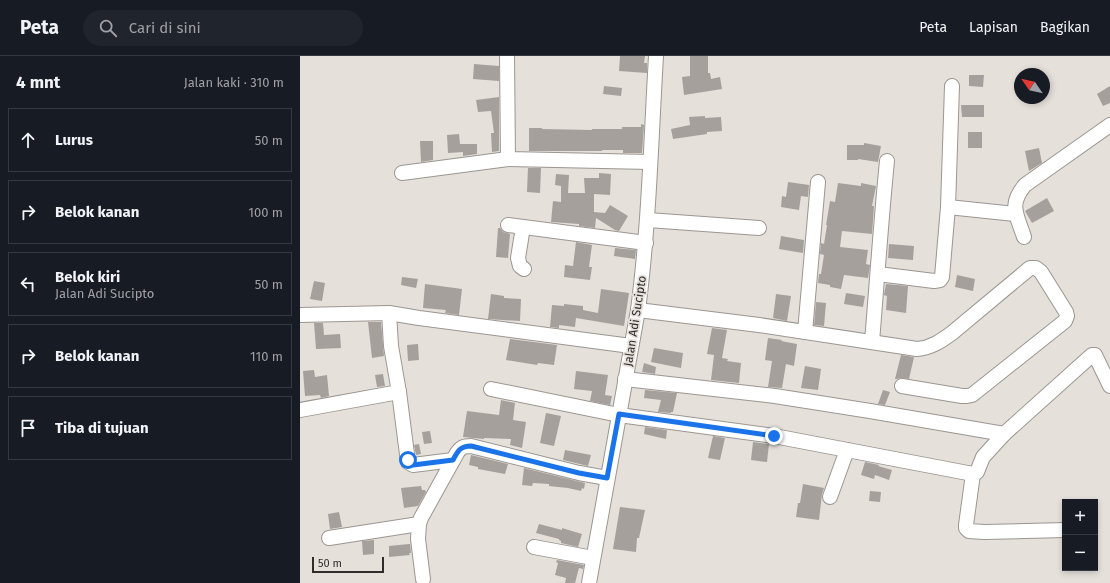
<!DOCTYPE html>
<html lang="id">
<head>
<meta charset="utf-8">
<style>
  :root { --surface:#171b24; --page:#20242c; --text:#f1f3f6; --muted:#9ea1a6; --line:#363941 }
  body { margin:0; font-family:"Fira Sans",sans-serif; background:var(--page); color:var(--text) }
  .controls { position:absolute; right:12px; bottom:12px; display:grid; overflow:hidden; border-radius:0px; box-shadow:0 2px 6px #0003 }
  .controls button { width:36px; height:36px; display:grid; place-items:center; padding:0; border:0; border-bottom:1px solid var(--line); background:var(--surface); color:var(--text); font:20px sans-serif }
  .compass { position:absolute; left:714px; top:12px; width:36px; height:36px; border-radius:50%; background:var(--surface); box-shadow:0 2px 6px #0003; rotate:304deg }
  .scale { position:absolute; left:12px; bottom:10px; width:72px; box-sizing:border-box; padding-left:4px; border:2px solid #2f2c2b; border-top:0; font-size:11px; line-height:14px; white-space:nowrap; color:#2f2c2b; -webkit-text-stroke:3px #e6e0db; paint-order:stroke }
  .stop { position:absolute; width:12px; height:12px; margin:-9px; border:3px solid #1a73e8; border-radius:50%; background:#fff }
  .stop.end { background:#1a73e8; border-color:#fff; box-shadow:0 1px 4px #0008 }
  .list { margin:0; padding:0; list-style:none }
  h2 { display:flex; justify-content:space-between; align-items:center; height:52px; margin:0; padding:0 16px; font-size:17px }
  h2 small { font-size:13px; font-weight:400; color:var(--muted) }
  .list li { display:grid; grid-template-columns:26px 1fr auto; gap:12px; align-items:center; box-sizing:border-box; height:64px; margin:0 8px 8px; padding:0 8px; border:1px solid var(--line); border-radius:0px }
  .list b { display:block; font-size:15px; white-space:nowrap }
  .list p { margin:0; font-size:13px; white-space:nowrap; color:var(--muted) }
  .list em { font-size:13px; font-style:normal; color:var(--muted) }
  .icon { flex:none; width:22px; height:22px; fill:none; stroke:currentColor; stroke-width:2; stroke-linecap:round; stroke-linejoin:round }
  .map { position:relative; flex:none; width:810px; height:527px; overflow:hidden }
  header { display:flex; align-items:center; gap:24px; box-sizing:border-box; height:56px; padding:0 20px; background:var(--surface); border-bottom:1px solid var(--line) }
  header strong { font-size:19px }
  nav { display:flex; gap:22px; margin-inline-start:auto; font-size:14px }
  .search { width:280px; height:36px; background:var(--page); display:flex; align-items:center; gap:10px; box-sizing:border-box; padding:0 14px; border-radius:22px; color:var(--muted); font-size:15px }
  main { display:flex }
  aside { flex:1; background:var(--surface) }
  .map>svg:first-child { display:block }
  .building { fill:#a6a09c }
  .lines { fill:none; stroke-linecap:round; stroke-linejoin:round }
  .minor-casing { stroke:#9b9691; stroke-width:16 }
  .minor { stroke:#fff; stroke-width:14 }
  .route { stroke:#1a73e8; stroke-width:5 }
  .labels { text-anchor:middle; dominant-baseline:central; stroke-width:3.5; stroke-linejoin:round; paint-order:stroke }
  .street-label { font-size:12px; fill:#2f2c2b; stroke:#e6e0db }
</style>
</head>
<body>
<header>
<strong>Peta</strong>
<div class="search"><svg class="icon" aria-label="search" viewBox="0 0 24 24"><circle cx="10" cy="10" r="6"/><path d="M15 15l6 6"/></svg>Cari di sini</div>
<nav><a>Peta</a><a>Lapisan</a><a>Bagikan</a></nav>
</header>
<main>
<aside>
<h2>4 mnt<small>Jalan kaki · 310 m</small></h2>
<ul class="list">
<li><svg class="icon" aria-label="ahead" viewBox="0 0 24 24"><path d="M12 20V5M6 11l6-6 6 6"/></svg><div><b>Lurus</b></div><em>50 m</em></li>
<li><svg class="icon" aria-label="right" viewBox="0 0 24 24"><path d="M7 20v-9h11M14 6l5 5-5 5"/></svg><div><b>Belok kanan</b></div><em>100 m</em></li>
<li><svg class="icon" aria-label="left" viewBox="0 0 24 24"><path d="M17 20v-9H6M10 6l-5 5 5 5"/></svg><div><b>Belok kiri</b><p>Jalan Adi Sucipto</p></div><em>50 m</em></li>
<li><svg class="icon" aria-label="right" viewBox="0 0 24 24"><path d="M7 20v-9h11M14 6l5 5-5 5"/></svg><div><b>Belok kanan</b></div><em>110 m</em></li>
<li><svg class="icon" aria-label="arrive" viewBox="0 0 24 24"><path d="M6 21V4h12l-3 4 3 4H6"/></svg><div><b>Tiba di tujuan</b></div></li>
</ul>
</aside>
<div class="map">
<svg width="810" height="527" viewBox="0 0 810 527">
  <rect width="100%" height="100%" fill="#e6e0db"/>
  <g class="building">
    <polygon points="320,0 345,0 344,7 347,7 347,17 319,15"/>
    <polygon points="390,0 408,0 408,17 410,17 411,23 420,21 422,33 384,39 382,21 390,20"/>
    <polygon points="174,8 199,10 199,25 173,23"/>
    <polygon points="669,19 684,19 683,31 669,30"/>
    <polygon points="304,30 322,32 321,40 303,38"/>
    <polygon points="810,30 810,47 803,50 797,38"/>
    <polygon points="199,41 199,95 192,96 191,77 194,77 191,55 178,56 176,44"/>
    <polygon points="661,49 684,49 684,61 662,61"/>
    <polygon points="405,60 405,62 421,61 422,75 407,76 407,78 373,83 371,73 390,69 389,61"/>
    <polygon points="341,68 344,69 342,97 323,97 323,94 302,94 302,95 229,95 229,72 242,72 242,73 292,74 292,73 322,73 322,71 341,71"/>
    <rect x="668" y="76" width="14" height="16"/>
    <polygon points="159,78 160,88 177,88 177,98 163,100 163,96 148,97 147,79"/>
    <polygon points="120,85 133,85 133,104 121,106"/>
    <polygon points="564,87 581,90 578,106 558,103 558,104 547,104 547,89 564,89"/>
    <polygon points="739,92 742,107 729,115 725,95"/>
    <polygon points="228,112 241,112 240,137 227,136"/>
    <polygon points="299,117 311,118 310,139 294,138 294,156 305,157 310,149 328,160 319,175 315,174 296,162 295,172 279,170 279,168 251,166 253,145 261,146 261,130 255,129 256,118 269,119 268,137 285,137 284,122 299,122"/>
    <polygon points="488,126 509,129 508,141 501,140 499,154 481,151 482,140 486,141"/>
    <polygon points="538,127 561,130 561,127 576,130 572,150 574,150 572,178 542,175 540,191 568,194 566,208 570,209 568,222 544,219 541,233 530,231 530,229 518,227 519,218 521,218 524,199 520,198 521,187 524,188 527,169 526,169 530,145 535,146"/>
    <polygon points="747,142 754,155 732,167 725,155"/>
    <polygon points="198,172 200,172 203,176 210,178 208,202 196,201"/>
    <polygon points="481,180 504,184 503,197 479,193"/>
    <polygon points="276,186 292,189 289,211 292,211 290,224 264,221 265,209 273,210"/>
    <polygon points="589,188 614,190 613,204 588,202"/>
    <polygon points="315,192 336,194 335,203 314,200"/>
    <polygon points="657,219 675,223 673,235 655,231"/>
    <polygon points="102,221 118,223 116,232 101,229"/>
    <polygon points="14,225 25,227 22,245 10,243"/>
    <polygon points="125,228 162,233 159,259 145,257 146,254 123,252"/>
    <polygon points="586,228 608,230 606,257 586,254 587,240 584,239"/>
    <polygon points="301,233 329,237 324,270 276,262 275,271 259,269 259,272 250,271 252,249 264,250 264,248 283,250 283,254 298,257"/>
    <polygon points="546,237 565,240 563,251 544,248"/>
    <polygon points="191,238 204,240 204,242 221,243 220,265 188,263"/>
    <polygon points="476,238 491,240 487,265 473,262"/>
    <polygon points="516,246 526,247 524,270 514,269"/>
    <polygon points="68,266 81,266 84,300 72,302"/>
    <polygon points="14,267 23,267 24,279 40,278 41,292 16,293"/>
    <polygon points="412,272 427,274 422,302 428,303 427,305 441,307 439,327 411,324 414,299 407,298"/>
    <polygon points="468,282 482,284 481,285 497,288 494,310 486,308 482,332 468,331 472,305 465,304"/>
    <polygon points="210,283 257,289 254,309 238,307 237,309 206,304"/>
    <polygon points="118,288 119,304 108,305 107,289"/>
    <polygon points="354,292 383,297 381,312 351,306"/>
    <polygon points="601,299 614,301 609,323 603,322 597,323 595,323"/>
    <polygon points="344,307 356,311 355,318 342,316"/>
    <polygon points="505,310 521,313 518,334 501,332"/>
    <polygon points="14,314 15,321 27,319 29,340 21,342 20,339 5,340 3,315"/>
    <polygon points="276,315 308,319 305,339 312,340 310,349 290,345 292,335 274,333"/>
    <polygon points="83,318 85,330 77,331 75,319"/>
    <polygon points="345,334 377,337 373,356 371,356 371,357 358,356 361,344 344,342"/>
    <polygon points="583,334 590,336 585,349 578,348"/>
    <polygon points="201,344 215,347 213,364 226,366 222,392 210,389 211,383 184,382 184,383 163,381 167,355 199,359"/>
    <polygon points="246,357 261,360 254,390 240,387"/>
    <polygon points="345,371 367,374 366,383 344,378"/>
    <polygon points="130,375 132,387 124,388 122,376"/>
    <polygon points="413,380 425,382 420,404 408,402"/>
    <polygon points="453,386 469,388 467,406 451,404"/>
    <polygon points="119,388 121,398 116,399 114,389"/>
    <polygon points="265,394 291,399 288,410 263,404"/>
    <polygon points="171,399 208,408 205,418 178,413 178,411 169,409"/>
    <polygon points="565,406 579,409 578,410 592,414 589,424 575,419 574,423 561,419"/>
    <polygon points="224,412 285,427 284,433 282,432 281,435 268,432 249,430 249,428 233,427 232,430 222,429"/>
    <polygon points="503,428 524,432 522,438 519,464 496,461 498,447 500,447"/>
    <polygon points="121,430 122,434 125,434 126,436 118,450 104,452 101,432"/>
    <polygon points="570,435 581,436 580,446 569,445"/>
    <polygon points="320,451 345,454 339,482 337,482 336,496 313,493"/>
    <polygon points="39,456 42,471 30,473 28,458"/>
    <polygon points="239,468 262,474 262,472 282,478 278,491 261,487 261,485 259,484 259,483 236,477"/>
    <polygon points="74,484 74,498 63,499 62,485"/>
    <polygon points="109,488 110,488 111,497 109,497 110,499 89,501 89,490"/>
    <polygon points="257,504 284,509 283,513 279,512 275,527 265,527 266,522 255,519 258,507 256,506"/>
  </g>
  <g class="lines">
    <defs>
      <g id="minor">
        <polyline points="207,0 208,103 350,106"/>
        <polyline points="102,117 208,103"/>
        <polyline points="648,151 715,158"/>
        <polyline points="348,164 459,172"/>
        <polyline points="208,169 346,187"/>
        <polyline points="223,171 218,202 220,210 224,213"/>
        <path d="M724 181C717 159 708 149 725 129L810 69"/>
        <polyline points="578,218 634,225 640,224 642,221 648,151 652,30"/>
        <path d="M338 254 459 269 617 293C631 292 641 285 652 277L730 212H736L741 216 766 256 767 260 765 265 672 339 667 340H662L602 330"/>
        <polyline points="0,259 89,257 119,262 331,290"/>
        <polyline points="505,276 518,126"/>
        <path d="M572 286C577 225 581 165 587 105"/>
        <polyline points="325,323 475,340 570,355 704,378"/>
        <polyline points="191,333 319,359 474,380 673,418 677,416 683,401 704,378 792,299 795,299 810,330"/>
        <polyline points="99,336 108,406 113,409 153,404"/>
        <polyline points="0,354 99,336 91,290 89,257"/>
        <polyline points="673,418 666,469 666,472 669,475 684,476 765,474"/>
        <polyline points="530,441 547,394"/>
        <polyline points="29,482 119,468"/>
        <polyline points="234,491 293,502"/>
        <path d="M123 523 118 483 119 468 121 462 157 397C161 391 164 390 171 390L279 417 307 422"/>
        <path d="M289 527 338 254C349 170 351 85 356 0"/>
      </g>
    </defs>
    <use href="#minor" class="minor-casing"/>
    <use href="#minor" class="minor"/>
  </g>
  <g class="lines">
    <path class="route" d="M108 404V406L113 409 153 404C158 395 160 390 171 390L279 417 307 422 319 358 474 380"/>
  </g>
  <g class="labels">
    <g class="street-label">
      <text transform="translate(335 265) rotate(-81)">Jalan Adi Sucipto</text>
    </g>
  </g>
</svg>
<div class="controls">
<button>+</button>
<button>−</button>
</div>
<svg class="compass" viewBox="-18 -18 36 36"><path d="M0-13l5 13h-10z" fill="#e53935"/><path d="M0 13l5-13h-10z" fill="#9ea1a6"/></svg>
<div class="scale">50 m</div>
<div class="stop" style="left:108px;top:404px"></div>
<div class="stop end" style="left:474px;top:380px"></div>
</div>
</main>
</body>
</html>
